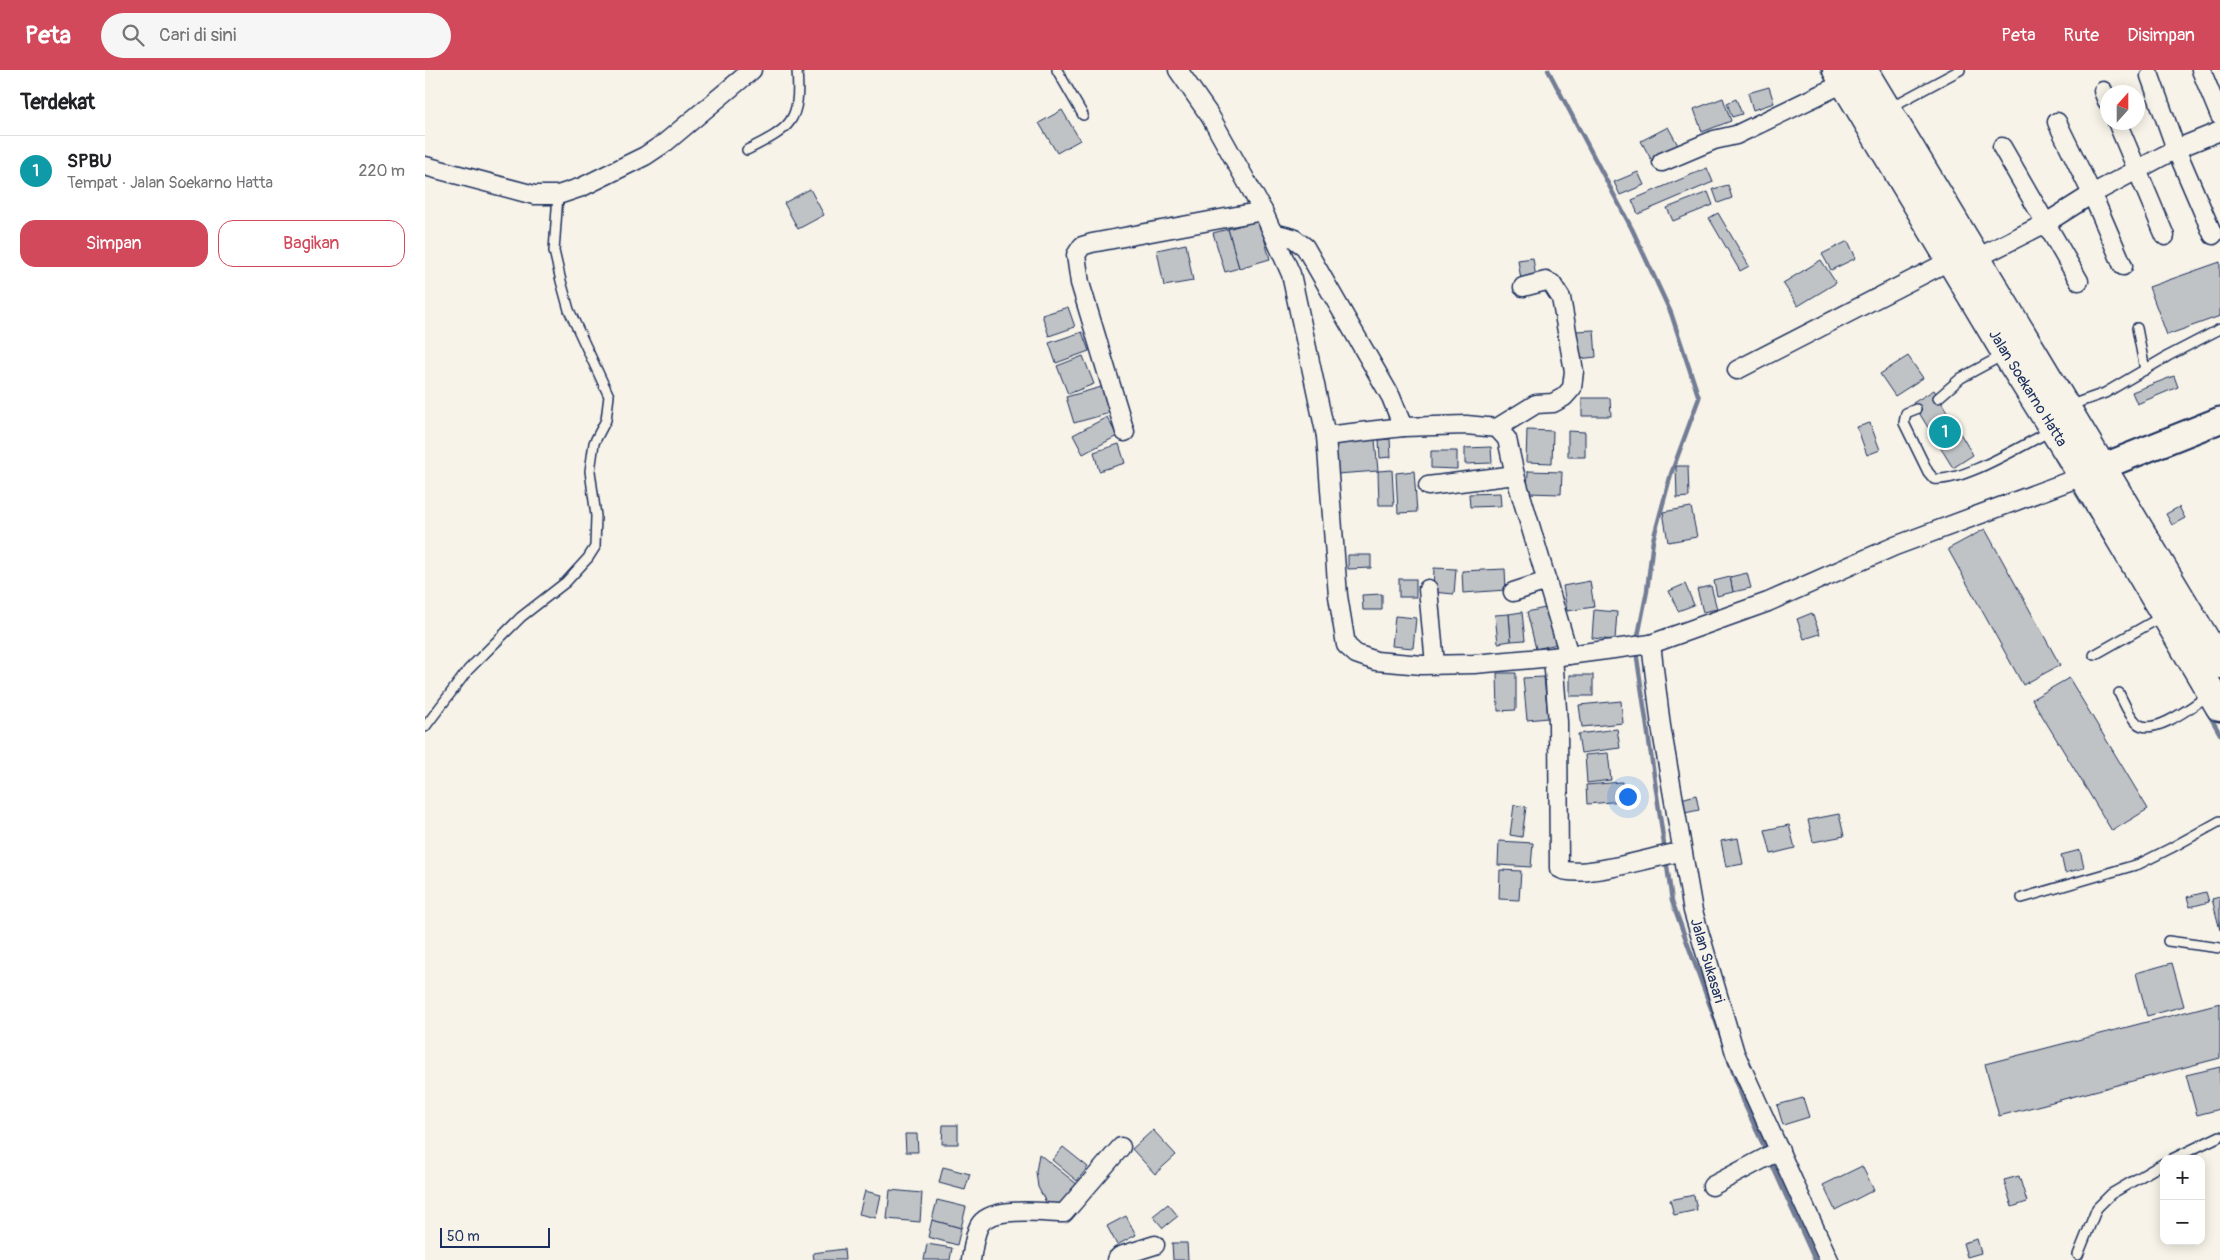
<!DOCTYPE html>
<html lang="id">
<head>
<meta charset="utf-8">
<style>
  :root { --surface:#fff; --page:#f6f6f6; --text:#202124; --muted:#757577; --line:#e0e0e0; --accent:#d1495b }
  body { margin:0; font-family:Pangolin,sans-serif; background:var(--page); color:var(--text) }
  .controls { position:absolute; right:15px; bottom:15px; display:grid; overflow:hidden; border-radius:10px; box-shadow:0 2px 12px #0003 }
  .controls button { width:45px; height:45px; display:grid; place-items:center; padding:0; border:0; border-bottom:1px solid var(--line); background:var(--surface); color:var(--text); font:25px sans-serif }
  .compass { position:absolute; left:1675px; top:15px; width:45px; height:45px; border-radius:50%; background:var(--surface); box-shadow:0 2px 12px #0003; rotate:21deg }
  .scale { position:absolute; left:15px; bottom:12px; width:110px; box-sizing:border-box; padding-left:5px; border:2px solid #1b2f5e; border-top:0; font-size:14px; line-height:18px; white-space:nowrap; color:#1b2f5e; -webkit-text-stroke:4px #f7f3e8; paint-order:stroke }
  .you { position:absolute; left:1202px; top:726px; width:18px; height:18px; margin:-12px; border:4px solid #fff; border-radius:50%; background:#1a73e8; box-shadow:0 0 0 8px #1a73e833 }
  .badge { display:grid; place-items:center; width:32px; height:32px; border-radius:50%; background:var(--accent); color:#fff; font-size:16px; font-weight:700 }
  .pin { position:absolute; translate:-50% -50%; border:2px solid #fff; box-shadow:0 1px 5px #0006 }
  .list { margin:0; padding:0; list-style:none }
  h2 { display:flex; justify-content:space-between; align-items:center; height:65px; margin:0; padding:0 20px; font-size:21px }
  h2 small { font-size:16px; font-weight:400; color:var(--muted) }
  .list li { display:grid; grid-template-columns:32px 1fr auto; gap:15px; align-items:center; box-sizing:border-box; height:70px; padding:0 20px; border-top:1px solid var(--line) }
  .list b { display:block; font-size:19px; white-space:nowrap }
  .list p { margin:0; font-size:16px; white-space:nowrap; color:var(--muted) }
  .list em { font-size:16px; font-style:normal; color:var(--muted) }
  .actions { display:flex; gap:10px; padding:15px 20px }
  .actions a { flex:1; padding:11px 0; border:1px solid var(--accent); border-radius:15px; text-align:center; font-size:18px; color:var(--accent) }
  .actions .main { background:var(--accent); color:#fff }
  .icon { flex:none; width:28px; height:28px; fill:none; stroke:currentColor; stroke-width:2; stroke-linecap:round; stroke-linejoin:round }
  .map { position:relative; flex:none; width:1795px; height:1190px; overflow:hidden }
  header { display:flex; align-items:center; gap:30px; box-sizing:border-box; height:70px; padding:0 25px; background:var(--accent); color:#fff }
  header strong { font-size:24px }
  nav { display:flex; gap:28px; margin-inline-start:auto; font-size:18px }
  .search { width:350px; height:45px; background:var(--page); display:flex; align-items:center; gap:12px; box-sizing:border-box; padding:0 18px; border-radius:28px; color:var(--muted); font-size:19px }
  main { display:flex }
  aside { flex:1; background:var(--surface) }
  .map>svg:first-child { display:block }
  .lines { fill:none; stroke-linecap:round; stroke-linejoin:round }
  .stream { stroke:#727c95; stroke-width:4.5 }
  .building { fill:#c0c3c5; stroke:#1b2f5e }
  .lane-casing { stroke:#1b2f5e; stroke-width:12 }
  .street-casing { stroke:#1b2f5e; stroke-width:21 }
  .secondary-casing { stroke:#1b2f5e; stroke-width:29 }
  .highway-casing { stroke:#1b2f5e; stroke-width:31 }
  .lane { stroke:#f7f3e8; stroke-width:9 }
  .street { stroke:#f7f3e8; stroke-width:18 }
  .secondary { stroke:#f7f3e8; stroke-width:25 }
  .highway { stroke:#f7f3e8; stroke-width:28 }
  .labels { text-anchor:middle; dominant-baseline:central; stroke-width:4; stroke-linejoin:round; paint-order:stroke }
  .street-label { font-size:15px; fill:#1b2f5e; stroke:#f7f3e8 }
</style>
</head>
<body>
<header>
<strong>Peta</strong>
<div class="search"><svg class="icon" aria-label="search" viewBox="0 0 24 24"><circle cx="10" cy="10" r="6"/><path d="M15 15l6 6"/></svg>Cari di sini</div>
<nav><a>Peta</a><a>Rute</a><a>Disimpan</a></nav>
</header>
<main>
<aside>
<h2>Terdekat<small></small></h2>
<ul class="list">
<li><span class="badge" style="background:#0f9aa8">1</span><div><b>SPBU</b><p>Tempat · Jalan Soekarno Hatta</p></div><em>220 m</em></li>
</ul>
<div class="actions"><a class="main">Simpan</a><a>Bagikan</a></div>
</aside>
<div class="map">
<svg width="1795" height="1190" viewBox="0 0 1795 1190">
  <rect width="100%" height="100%" fill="#f7f3e8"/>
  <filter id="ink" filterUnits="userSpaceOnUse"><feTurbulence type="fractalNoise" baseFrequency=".02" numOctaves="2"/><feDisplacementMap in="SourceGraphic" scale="10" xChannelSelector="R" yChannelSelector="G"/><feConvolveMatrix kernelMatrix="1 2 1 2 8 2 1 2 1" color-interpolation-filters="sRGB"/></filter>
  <g filter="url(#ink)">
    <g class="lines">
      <g class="stream">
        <polyline points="1123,0 1207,159 1246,243 1274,328 1246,404 1228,470 1222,521 1212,571"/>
        <polyline points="1397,0 1402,9"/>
        <polyline points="1631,388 1642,407"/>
        <polyline points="1646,414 1681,471"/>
        <polyline points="1211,581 1240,781"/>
        <polyline points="1782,641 1795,664"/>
        <polyline points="1241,789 1247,831 1299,974"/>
        <polyline points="1304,991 1320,1035 1342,1083"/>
        <polyline points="1345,1090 1390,1190"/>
      </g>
    </g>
    <g class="building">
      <polygon points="1344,17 1349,33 1328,40 1323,23"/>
      <polygon points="1298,28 1306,51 1277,62 1269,39"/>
      <polygon points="1311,29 1317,44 1307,47 1302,33"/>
      <polygon points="637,40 655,70 632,83 614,53"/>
      <polygon points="1243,57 1254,77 1227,91 1216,71"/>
      <polygon points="1282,98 1288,112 1213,144 1207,130"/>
      <polygon points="1213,102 1219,115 1195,125 1189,112"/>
      <polygon points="1303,115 1307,128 1293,133 1288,119"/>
      <polygon points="385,119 399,145 373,159 359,133"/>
      <polygon points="1283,122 1288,135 1248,151 1242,138"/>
      <polygon points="1293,143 1324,196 1315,201 1284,148"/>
      <polygon points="834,150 845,189 814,198 803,159"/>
      <polygon points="803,159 814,198 800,202 788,163"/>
      <polygon points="1423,171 1431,188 1406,200 1397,184"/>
      <polygon points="761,174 768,211 739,216 732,180"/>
      <polygon points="1108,188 1111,208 1096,210 1093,190"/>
      <polygon points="1396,190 1411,213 1373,236 1358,213"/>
      <polygon points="1795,192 1795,246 1742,265 1724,217"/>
      <polygon points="643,237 650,257 624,266 617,245"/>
      <polygon points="1169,260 1171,287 1153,289 1151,261"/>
      <polygon points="657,262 664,281 631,293 624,273"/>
      <polygon points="658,286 669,314 643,324 632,296"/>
      <polygon points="1483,286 1498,308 1470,326 1455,304"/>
      <polygon points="1749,306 1753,317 1712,334 1707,322"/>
      <polygon points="680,316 688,342 649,353 641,327"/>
      <polygon points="1509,320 1548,385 1528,398 1488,333"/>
      <polygon points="1157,328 1185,328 1186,346 1157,346"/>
      <polygon points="682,347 692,366 658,384 648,365"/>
      <polygon points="1445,353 1455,380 1442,385 1432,357"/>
      <polygon points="1102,360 1128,361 1127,393 1101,392"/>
      <polygon points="1143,361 1160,362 1160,387 1143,387"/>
      <polygon points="965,369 966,387 955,388 954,370"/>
      <polygon points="950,370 953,401 912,404 909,373"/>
      <polygon points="694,374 700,393 674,401 669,382"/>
      <polygon points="1066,377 1067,393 1040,394 1040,378"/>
      <polygon points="1006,381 1032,381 1032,399 1006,398"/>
      <polygon points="1251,396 1263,396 1264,427 1252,428"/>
      <polygon points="967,400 969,435 954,435 953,401"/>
      <polygon points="989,401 992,442 973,443 971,403"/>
      <polygon points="1103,401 1137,402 1136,424 1102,423"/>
      <polygon points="1075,423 1076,436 1045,437 1044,424"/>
      <polygon points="1266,437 1272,467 1243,472 1238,442"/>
      <polygon points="1754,437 1760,448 1747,455 1741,444"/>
      <polygon points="1560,459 1635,595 1598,615 1523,479"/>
      <polygon points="923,485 946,485 946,498 923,499"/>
      <polygon points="1009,498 1031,499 1029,524 1008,522"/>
      <polygon points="1080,499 1081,520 1038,523 1037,501"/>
      <polygon points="1322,503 1326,518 1308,522 1305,507"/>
      <polygon points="1305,507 1308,522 1292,526 1289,511"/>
      <rect x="974" y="509" width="17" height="18"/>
      <polygon points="1165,511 1169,537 1142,541 1138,516"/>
      <polygon points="1260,514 1269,535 1253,541 1244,521"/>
      <polygon points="1286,516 1292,539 1278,542 1272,519"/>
      <polygon points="957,524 957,540 938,540 937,525"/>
      <polygon points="1124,537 1132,574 1111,579 1102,542"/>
      <polygon points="1169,540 1192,542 1190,570 1167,568"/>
      <polygon points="1097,542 1100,570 1086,571 1084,544"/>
      <polygon points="1387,543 1395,564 1379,569 1372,549"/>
      <polygon points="1084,544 1086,571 1073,573 1070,545"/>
      <polygon points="970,546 991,548 988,578 967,576"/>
      <polygon points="1072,603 1091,603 1091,640 1073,641"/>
      <rect x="1145" y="605" width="23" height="21"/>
      <polygon points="1119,607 1123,648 1102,650 1098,608"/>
      <polygon points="1644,608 1723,739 1687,761 1607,629"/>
      <polygon points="1196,631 1198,653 1157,657 1154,635"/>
      <polygon points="1192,659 1195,678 1156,683 1153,664"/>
      <polygon points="1183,683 1186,710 1162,713 1160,685"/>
      <polygon points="1197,712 1198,731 1162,734 1161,715"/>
      <polygon points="1271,725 1274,740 1255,744 1252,730"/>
      <polygon points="1089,735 1101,737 1097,767 1085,765"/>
      <polygon points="1414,744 1419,766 1388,772 1383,750"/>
      <polygon points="1364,755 1370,778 1346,784 1340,760"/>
      <polygon points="1313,768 1318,794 1301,797 1296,771"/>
      <polygon points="1074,771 1108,773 1106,797 1073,795"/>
      <polygon points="1655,780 1659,798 1640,803 1636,785"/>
      <polygon points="1075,800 1096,801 1094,830 1074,829"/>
      <polygon points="1781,822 1784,832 1765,837 1762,827"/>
      <polygon points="1795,827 1795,860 1787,829"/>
      <polygon points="1747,893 1759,936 1722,946 1711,903"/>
      <polygon points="1795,933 1795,988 1574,1046 1560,994"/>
      <polygon points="1795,997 1795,1039 1772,1045 1761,1005"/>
      <polygon points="1378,1028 1384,1047 1358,1055 1352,1035"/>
      <polygon points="518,1055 533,1055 533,1074 517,1074"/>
      <polygon points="728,1060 751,1085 730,1104 707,1079"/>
      <polygon points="480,1064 492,1064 493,1082 481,1082"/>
      <polygon points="638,1077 663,1097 652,1111 627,1090"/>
      <polygon points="614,1084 653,1115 635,1133 624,1138 613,1117 611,1102"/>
      <polygon points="1437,1096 1449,1120 1410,1140 1398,1115"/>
      <polygon points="518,1097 545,1104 540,1120 514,1113"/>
      <polygon points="1594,1106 1602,1132 1587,1137 1579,1110"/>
      <polygon points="465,1120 497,1123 495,1152 462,1149"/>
      <polygon points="440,1121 456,1125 451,1148 434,1144"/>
      <polygon points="1269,1125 1272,1140 1249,1145 1245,1130"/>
      <polygon points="512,1130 541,1137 536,1158 507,1150"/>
      <polygon points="743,1134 753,1146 738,1158 728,1146"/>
      <polygon points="701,1146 711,1165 692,1175 682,1156"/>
      <polygon points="507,1150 536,1158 532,1175 503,1167"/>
      <polygon points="1552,1169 1556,1183 1542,1187 1538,1173"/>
      <polygon points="747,1173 762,1173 763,1190 748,1190"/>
      <polygon points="502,1174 527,1178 525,1190 499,1190"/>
      <polygon points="419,1179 420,1190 389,1190 388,1183"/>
    </g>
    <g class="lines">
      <defs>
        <g id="lane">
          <polyline points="632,0 658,45"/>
          <polyline points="1464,38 1535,0"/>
          <path d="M322 80C366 58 376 52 372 0"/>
          <polyline points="1712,258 1720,300"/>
          <polyline points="1513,328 1536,308 1580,284"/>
          <polyline points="1643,336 1680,323 1743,286 1795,259"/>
          <path d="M1491 339 1481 343 1479 353 1503 402 1509 409C1539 412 1597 375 1626 361"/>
          <polyline points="1669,585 1738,546"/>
          <path d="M1694 623C1699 633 1704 646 1712 653 1728 668 1770 634 1784 625"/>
          <polyline points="0,657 43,600 96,547 141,512 163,488 170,477 171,446 165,401 169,373 181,350 184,326 144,240 136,211 129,181 133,125"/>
          <polyline points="1597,828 1714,794 1746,778 1795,751"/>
          <polyline points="1743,871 1795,878"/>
          <polyline points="1747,1089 1795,1066"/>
          <polyline points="1653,1185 1672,1138 1686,1124 1739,1093"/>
        </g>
        <g id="street">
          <polyline points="753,0 785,46 838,141 866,204 901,366 913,526 921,575 931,584 951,591 997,595 1049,594 1128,587 1226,574 1343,532 1470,476 1658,406"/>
          <polyline points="1776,0 1795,46"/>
          <polyline points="1725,6 1751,79 1788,165"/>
          <polyline points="1678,21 1682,31"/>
          <polyline points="1632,52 1667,124 1698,196"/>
          <polyline points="1692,52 1740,166"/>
          <polyline points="1577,77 1654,211"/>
          <polyline points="1237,92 1289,70 1311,65 1419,13"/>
          <polyline points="0,96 109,125 133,125 157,117 220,86 241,72 327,0"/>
          <polyline points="848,163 868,168 880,177 966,327 978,357 1041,355 1072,358 1111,334 1128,333 1139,327 1147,318 1149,301 1136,228 1127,214 1121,211 1098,217"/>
          <polyline points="1552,188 1621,153 1667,124 1751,79 1795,61"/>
          <polyline points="1312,300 1526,190"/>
          <polyline points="1072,358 1082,369 1090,405 1144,585"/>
          <polyline points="700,362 655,213 651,185 657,176 667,173 838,141"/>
          <polyline points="901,366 978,357"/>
          <polyline points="1003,416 1090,405"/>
          <polyline points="1003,519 1010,594"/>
          <polyline points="1088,522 1122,511"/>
          <path id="s1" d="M1226 574 1236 656 1268 841 1310 983 1404 1190"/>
          <path d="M1128 587 1133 652 1134 798C1153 811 1230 786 1256 782"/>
          <polyline points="1287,1116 1355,1080"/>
          <path d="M546 1190C548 1179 549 1166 554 1156 565 1135 618 1143 639 1143L696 1077"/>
          <polyline points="691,1190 695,1186 730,1175"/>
        </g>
        <polyline id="secondary" points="1677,397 1795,350"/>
        <g id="highway">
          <path id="s2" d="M1412 0 1581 283 1658 406 1795 637"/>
          <polyline points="1438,0 1795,594"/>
        </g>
      </defs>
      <use href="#lane" class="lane-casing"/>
      <use href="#street" class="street-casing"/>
      <use href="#secondary" class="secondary-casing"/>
      <use href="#highway" class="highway-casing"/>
      <use href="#lane" class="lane"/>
      <use href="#street" class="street"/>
      <use href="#secondary" class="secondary"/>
      <use href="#highway" class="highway"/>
    </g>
  </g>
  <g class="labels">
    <g class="street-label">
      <text stroke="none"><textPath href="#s2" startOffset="371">Jalan Soekarno Hatta</textPath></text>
      <text stroke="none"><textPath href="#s1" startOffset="322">Jalan Sukasari</textPath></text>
    </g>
  </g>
</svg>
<div class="controls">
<button>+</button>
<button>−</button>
</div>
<svg class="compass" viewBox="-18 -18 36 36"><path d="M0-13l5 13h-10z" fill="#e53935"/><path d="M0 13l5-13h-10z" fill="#757577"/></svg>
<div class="scale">50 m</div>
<div class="you"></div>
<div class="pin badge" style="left:1520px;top:362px;background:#0f9aa8">1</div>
</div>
</main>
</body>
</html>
